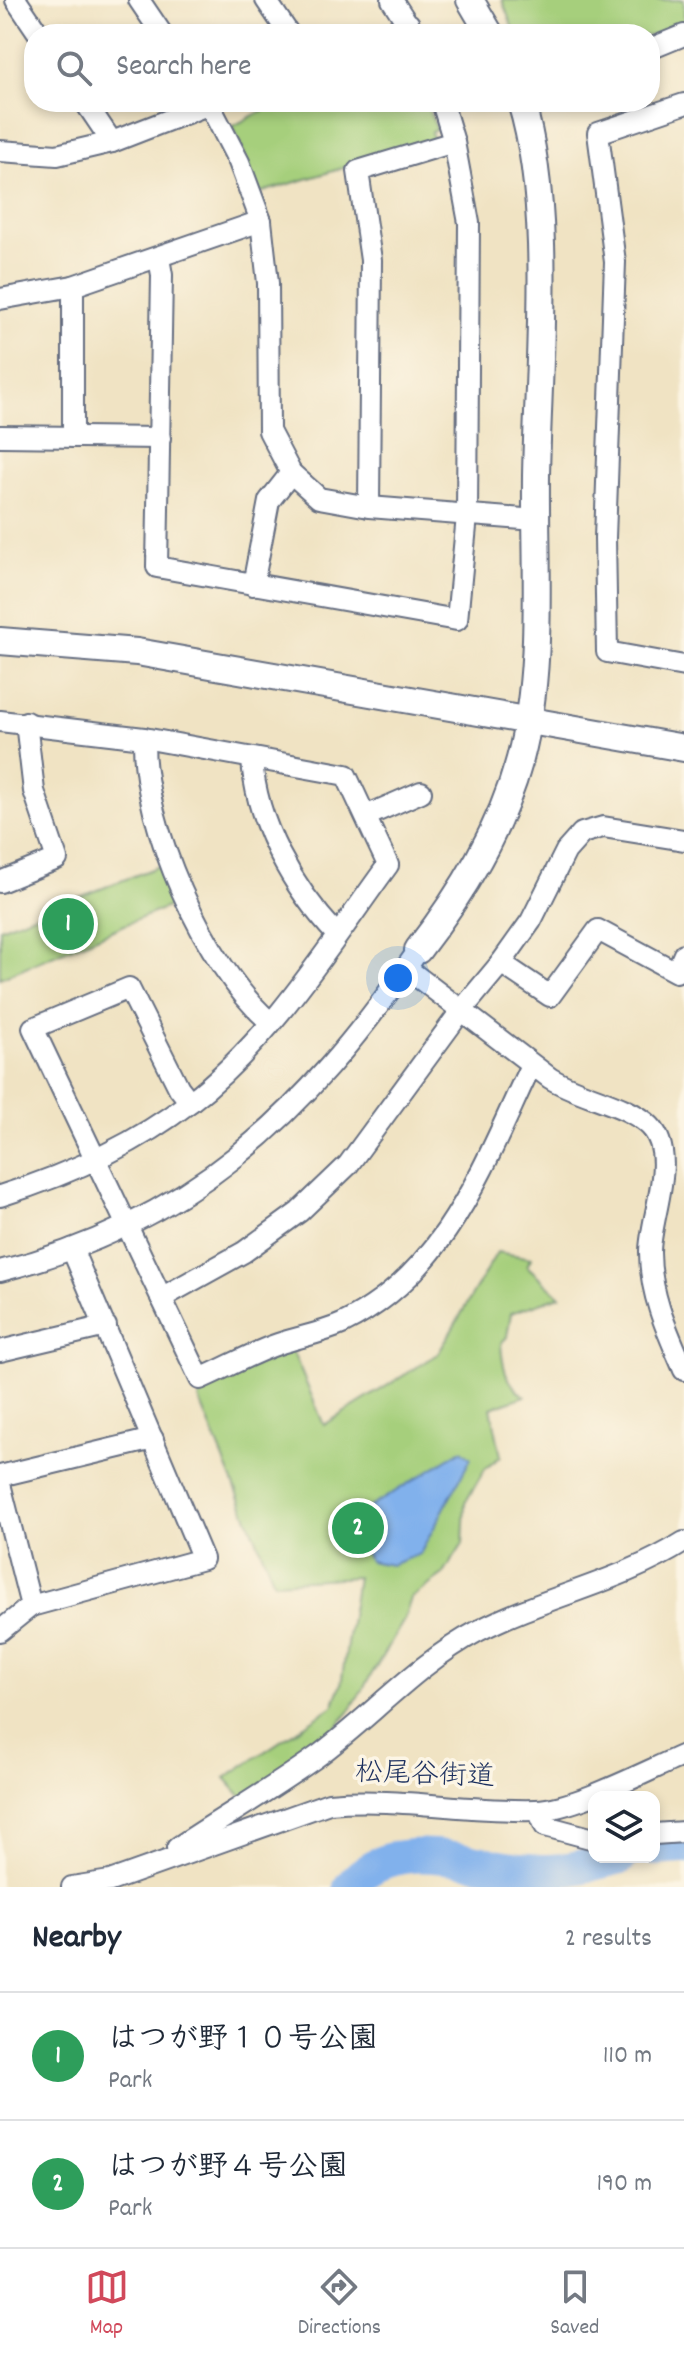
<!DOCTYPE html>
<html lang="en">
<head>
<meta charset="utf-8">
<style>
  :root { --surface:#fff; --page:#f2f2f3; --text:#1f2937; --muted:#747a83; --line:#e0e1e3; --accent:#d1495b }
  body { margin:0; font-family:Dekko,"Klee One",sans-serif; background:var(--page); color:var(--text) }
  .controls { position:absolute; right:24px; bottom:24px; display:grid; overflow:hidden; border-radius:16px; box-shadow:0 4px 12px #0003 }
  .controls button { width:72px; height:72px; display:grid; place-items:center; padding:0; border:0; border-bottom:2px solid var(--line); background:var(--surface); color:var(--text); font:40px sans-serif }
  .you { position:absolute; left:398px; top:978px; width:28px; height:28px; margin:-20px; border:6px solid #fff; border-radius:50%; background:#1a73e8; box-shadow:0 0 0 12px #1a73e833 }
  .badge { display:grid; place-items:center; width:52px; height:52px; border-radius:50%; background:var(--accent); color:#fff; font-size:26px; font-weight:700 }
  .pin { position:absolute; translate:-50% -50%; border:4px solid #fff; box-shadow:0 2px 8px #0006 }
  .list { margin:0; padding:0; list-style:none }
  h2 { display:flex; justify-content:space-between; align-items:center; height:104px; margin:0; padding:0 32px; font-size:34px }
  h2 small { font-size:26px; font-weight:400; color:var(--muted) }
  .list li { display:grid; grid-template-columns:52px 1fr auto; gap:24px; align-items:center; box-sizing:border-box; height:128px; padding:0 32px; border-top:2px solid var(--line) }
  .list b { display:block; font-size:30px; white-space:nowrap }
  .list p { margin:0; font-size:26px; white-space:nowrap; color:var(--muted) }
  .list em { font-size:26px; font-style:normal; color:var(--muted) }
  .icon { flex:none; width:44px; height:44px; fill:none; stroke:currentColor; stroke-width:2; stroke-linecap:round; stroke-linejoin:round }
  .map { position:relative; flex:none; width:684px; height:1887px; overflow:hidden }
  .search { position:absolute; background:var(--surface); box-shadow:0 4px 12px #0003; left:24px; right:24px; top:24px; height:88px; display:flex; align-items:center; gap:20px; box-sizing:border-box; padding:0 28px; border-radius:32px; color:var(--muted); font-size:30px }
  .sheet { height:360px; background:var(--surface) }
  nav { display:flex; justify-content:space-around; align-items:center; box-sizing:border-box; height:112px; border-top:2px solid var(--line); background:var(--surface); font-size:22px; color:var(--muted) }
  nav a { display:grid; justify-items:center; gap:4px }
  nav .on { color:var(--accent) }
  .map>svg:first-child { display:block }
  .green { fill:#a6cf7b; stroke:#607f6c; stroke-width:2 }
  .water { fill:#81b1ec; stroke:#4e70a5; stroke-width:2 }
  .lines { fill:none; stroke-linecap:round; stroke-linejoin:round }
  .river { stroke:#81b1ec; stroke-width:34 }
  .minor-casing { stroke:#666e81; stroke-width:24 }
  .tertiary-casing { stroke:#666e81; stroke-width:30 }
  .minor { stroke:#fff; stroke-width:20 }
  .tertiary { stroke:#fff; stroke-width:26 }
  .labels { text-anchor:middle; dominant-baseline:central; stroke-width:7; stroke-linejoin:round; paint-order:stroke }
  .street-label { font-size:28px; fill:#1b2f5e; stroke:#fcf5e5 }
</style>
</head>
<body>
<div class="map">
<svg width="684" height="1887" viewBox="0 0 684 1887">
  <rect width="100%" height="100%" fill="#fcf5e5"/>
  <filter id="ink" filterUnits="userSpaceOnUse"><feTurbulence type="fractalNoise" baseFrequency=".0125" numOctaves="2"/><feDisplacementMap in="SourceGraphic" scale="16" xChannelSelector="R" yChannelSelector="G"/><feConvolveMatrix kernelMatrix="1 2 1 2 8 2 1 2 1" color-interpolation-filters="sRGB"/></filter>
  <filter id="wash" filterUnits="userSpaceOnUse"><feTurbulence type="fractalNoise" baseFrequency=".006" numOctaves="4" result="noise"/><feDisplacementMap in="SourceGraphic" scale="32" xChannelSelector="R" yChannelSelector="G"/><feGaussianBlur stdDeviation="1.8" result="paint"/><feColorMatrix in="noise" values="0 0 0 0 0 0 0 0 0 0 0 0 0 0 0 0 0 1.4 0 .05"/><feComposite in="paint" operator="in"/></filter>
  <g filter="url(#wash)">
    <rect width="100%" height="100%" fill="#f0e3c3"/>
    <g class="green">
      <polygon points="502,0 684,0 684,21 650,36 515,34"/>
      <polygon points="279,102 425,102 437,129 431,132 434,141 259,193 233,126"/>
      <polygon points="162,865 179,902 0,978 0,928"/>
      <path d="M497 1252 531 1258 527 1266 560 1296 511 1313 507 1337 501 1343C502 1365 506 1384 525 1396L491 1408 501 1456 485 1469 465 1503 463 1544 443 1575 411 1598 404 1620 349 1712 326 1739 242 1797 225 1778 333 1706 341 1685 357 1577 274 1582 199 1399 203 1388 292 1350 324 1425 438 1354Z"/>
    </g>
    <polygon class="water" points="462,1450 471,1458 420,1554 391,1565 369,1561 354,1525 356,1516"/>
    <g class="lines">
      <g class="river">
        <polyline points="654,1849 684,1847"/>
        <path d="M350 1887C396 1826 488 1873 549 1871 573 1870 597 1863 621 1857"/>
      </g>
    </g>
  </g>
  <g filter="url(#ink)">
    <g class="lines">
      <defs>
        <g id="minor">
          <polyline points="16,0 39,34"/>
          <polyline points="139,0 162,34"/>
          <polyline points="266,0 289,34"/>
          <polyline points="392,0 414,34"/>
          <polyline points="388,34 409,24"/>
          <polyline points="650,49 684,35"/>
          <polyline points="85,102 112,142"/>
          <polyline points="208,102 239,162 261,221 268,283 269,431 291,473 319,498 369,507 536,520"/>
          <polyline points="684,104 598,133 615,262 605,538 607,652 684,666"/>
          <polyline points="0,151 57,155 112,142 210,104"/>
          <polyline points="159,258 162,275 157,567 457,620 467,516 469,223 454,142 442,102"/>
          <polyline points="0,299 73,286 261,221"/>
          <polyline points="0,436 160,438"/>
          <polyline points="73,437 73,286"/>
          <polyline points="369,507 371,260 358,171 454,142"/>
          <polyline points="253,585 269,501 291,473"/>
          <path d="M0 721 144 738 346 775 388 865C329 946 271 1040 190 1102 134 1146 67 1175 0 1196"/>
          <path d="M144 738C142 824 205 966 270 1022"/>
          <path d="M252 759C256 824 293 888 337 935"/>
          <polyline points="366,816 421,792"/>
          <polyline points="0,882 57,859 34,791 26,722"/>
          <polyline points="501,963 550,996 598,930 676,972 684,954"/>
          <path d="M406 968 550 1078C578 1096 628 1104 650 1126 679 1155 650 1217 650 1252 650 1295 667 1331 684 1370"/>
          <path d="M190 1102 179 1088 129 988 33 1028 200 1379C226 1368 251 1353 278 1344 299 1337 322 1333 342 1324 447 1273 484 1164 531 1065"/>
          <path d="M0 1271C190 1224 304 1115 413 958"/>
          <polyline points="161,1298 244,1252 299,1212 348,1165 461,1011 501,963 531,921 566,851 582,833 603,827 684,840"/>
          <polyline points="0,1351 106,1326"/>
          <polyline points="0,1476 153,1439"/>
          <polyline points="0,1484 31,1606"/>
          <polyline points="0,1631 31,1606 203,1559 72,1249"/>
          <polyline points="538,1810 545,1826 594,1839"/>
          <polyline points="654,1834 684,1832"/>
          <path d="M177 1848C222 1818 270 1790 315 1758 370 1718 416 1664 478 1631 545 1596 620 1583 684 1542"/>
          <path d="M72 1887 110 1881 329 1803C398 1797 467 1812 536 1810 575 1809 646 1771 684 1755"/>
        </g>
        <g id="tertiary">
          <polyline points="470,0 490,34"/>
          <polyline points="0,641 137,652 684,748"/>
          <path d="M418 950C463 892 500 831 520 759 544 669 535 569 536 476 538 362 554 209 521 102"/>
        </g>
      </defs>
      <use href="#minor" class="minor-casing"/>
      <use href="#tertiary" class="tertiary-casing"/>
      <use href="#minor" class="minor"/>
      <use href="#tertiary" class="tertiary"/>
    </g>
  </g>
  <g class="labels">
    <g class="street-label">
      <text transform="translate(425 1777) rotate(2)">松尾谷街道</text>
    </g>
  </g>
</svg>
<div class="controls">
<button><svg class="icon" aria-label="layers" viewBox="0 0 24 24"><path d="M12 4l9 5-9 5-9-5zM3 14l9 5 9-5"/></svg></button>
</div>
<div class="you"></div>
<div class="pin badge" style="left:68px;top:924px;background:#2e9e5b">1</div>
<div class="pin badge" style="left:358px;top:1528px;background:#2e9e5b">2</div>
<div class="search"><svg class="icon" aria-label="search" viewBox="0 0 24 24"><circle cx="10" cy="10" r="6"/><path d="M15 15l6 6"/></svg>Search here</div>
</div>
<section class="sheet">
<h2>Nearby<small>2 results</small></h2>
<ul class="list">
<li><span class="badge" style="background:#2e9e5b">1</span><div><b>はつが野１０号公園</b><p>Park</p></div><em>110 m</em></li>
<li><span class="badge" style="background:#2e9e5b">2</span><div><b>はつが野４号公園</b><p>Park</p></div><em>190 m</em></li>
</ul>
</section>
<nav>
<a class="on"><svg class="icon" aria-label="map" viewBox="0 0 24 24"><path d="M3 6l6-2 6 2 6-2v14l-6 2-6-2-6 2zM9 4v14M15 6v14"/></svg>Map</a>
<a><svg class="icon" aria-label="directions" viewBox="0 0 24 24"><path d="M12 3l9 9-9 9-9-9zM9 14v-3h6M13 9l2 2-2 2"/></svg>Directions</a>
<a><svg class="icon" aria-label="saved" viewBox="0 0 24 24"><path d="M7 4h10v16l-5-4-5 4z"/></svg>Saved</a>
</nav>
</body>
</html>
